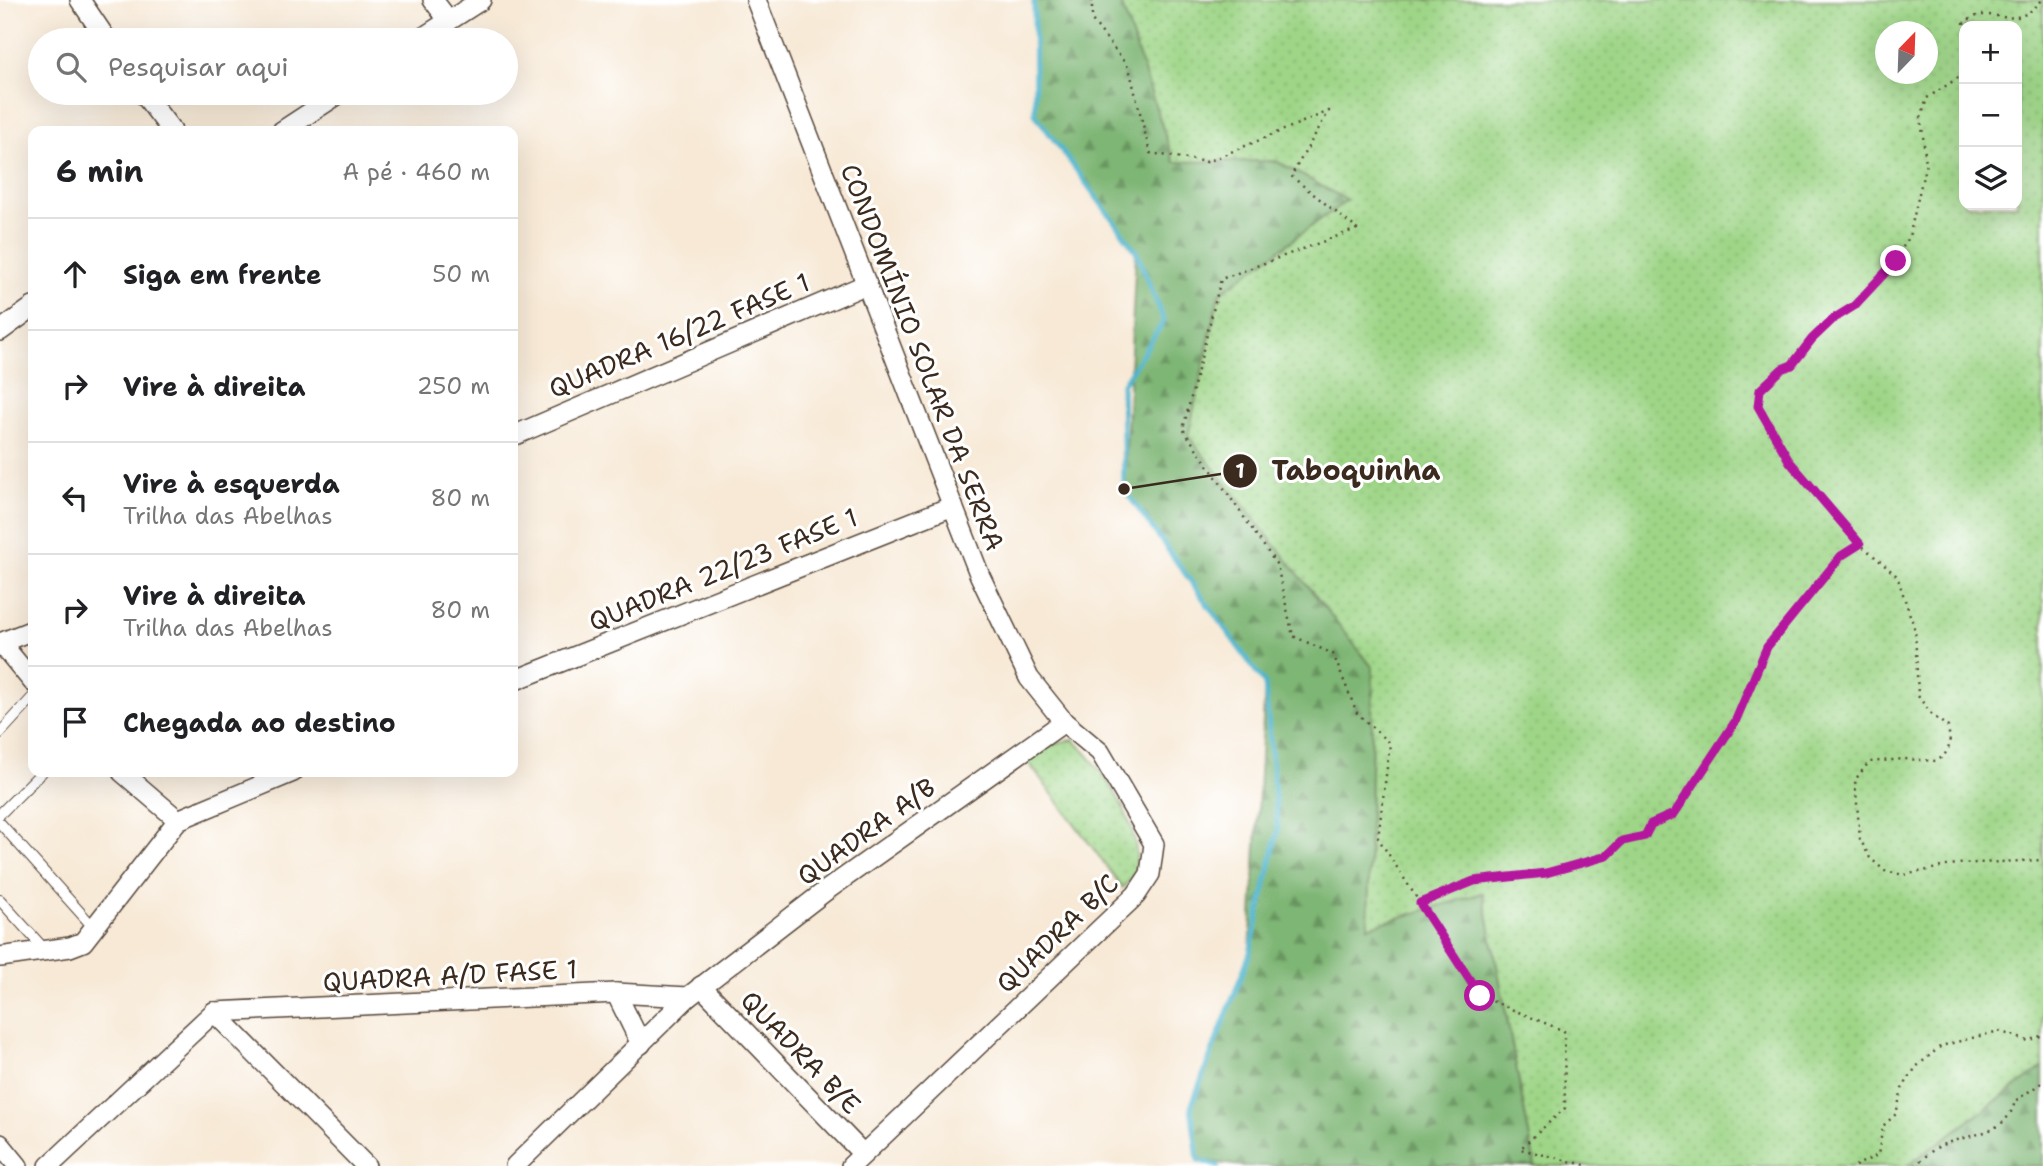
<!DOCTYPE html>
<html lang="pt">
<head>
<meta charset="utf-8">
<style>
  :root { --surface:#fff; --page:#f2f2f2; --text:#202124; --muted:#757577; --line:#e0e0e0 }
  body { margin:0; font-family:"Shantell Sans",sans-serif; background:var(--page); color:var(--text) }
  .controls { position:absolute; right:21px; top:21px; display:grid; overflow:hidden; border-radius:14px; box-shadow:0 7px 28px #0002 }
  .controls button { width:63px; height:63px; display:grid; place-items:center; padding:0; border:0; border-bottom:2px solid var(--line); background:var(--surface); color:var(--text); font:35px sans-serif }
  .compass { position:absolute; left:1875px; top:21px; width:63px; height:63px; border-radius:50%; background:var(--surface); box-shadow:0 7px 28px #0002; rotate:23deg }
  .stop { position:absolute; width:21px; height:21px; margin:-16px; border:5px solid #b5179e; border-radius:50%; background:#fff }
  .stop.end { background:#b5179e; border-color:#fff; box-shadow:0 2px 7px #0008 }
  .list { margin:0; padding:0; list-style:none }
  h2 { display:flex; justify-content:space-between; align-items:center; height:91px; margin:0; padding:0 28px; font-size:30px }
  h2 small { font-size:23px; font-weight:400; color:var(--muted) }
  .list li { display:grid; grid-template-columns:46px 1fr auto; gap:21px; align-items:center; box-sizing:border-box; height:112px; padding:0 28px; border-top:2px solid var(--line) }
  .list b { display:block; font-size:26px; white-space:nowrap }
  .list p { margin:0; font-size:23px; white-space:nowrap; color:var(--muted) }
  .list em { font-size:23px; font-style:normal; color:var(--muted) }
  .icon { flex:none; width:38px; height:38px; fill:none; stroke:currentColor; stroke-width:2; stroke-linecap:round; stroke-linejoin:round }
  .map { position:relative; flex:none; width:2043px; height:1166px; overflow:hidden }
  .search { position:absolute; background:var(--surface); box-shadow:0 7px 28px #0002; left:28px; top:28px; width:490px; height:77px; display:flex; align-items:center; gap:18px; box-sizing:border-box; padding:0 24px; border-radius:38px; color:var(--muted); font-size:26px }
  .panel { position:absolute; background:var(--surface); box-shadow:0 7px 28px #0002; left:28px; top:126px; width:490px; height:651px; border-radius:14px }
  .map>svg:first-child { display:block }
  .grass { fill:url(#grass-dots); stroke:#6c8052; stroke-width:2; fill-rule:evenodd }
  .forest { fill:url(#forest-firs); stroke:#5c7049; stroke-width:2 }
  .lines { fill:none; stroke-linecap:round; stroke-linejoin:round }
  .stream { stroke:#4fb5ce; stroke-width:5 }
  .service-casing { stroke:#57473a; stroke-width:12 }
  .minor-casing { stroke:#57473a; stroke-width:22 }
  .path { stroke:#57473a; stroke-width:2.5; stroke-dasharray:2 5; stroke-linecap:butt }
  .service { stroke:#fff; stroke-width:10 }
  .minor { stroke:#fff; stroke-width:19 }
  .route { stroke:#b5179e; stroke-width:9 }
  .labels { text-anchor:middle; dominant-baseline:central; stroke-width:6; stroke-linejoin:round; paint-order:stroke }
  .street-label { font-size:26px; fill:#3b2a1e; stroke:#fff }
  .leader { fill:none; stroke:#3b2a1e; stroke-width:2.5 }
  .callout-dot { fill:#3b2a1e; stroke:#fff; stroke-width:2.5 }
  .mark-label { font-size:21px; text-anchor:middle; font-weight:bold; fill:#fff }
  .callout-label { font-size:28px; text-anchor:middle; font-weight:bold; fill:#3b2a1e; stroke:#fff; stroke-width:6; stroke-linejoin:round; paint-order:stroke }
</style>
</head>
<body>
<div class="map">
<svg width="2043" height="1166" viewBox="0 0 2043 1166">
  <defs>
    <pattern id="grass-dots" width="8" height="8" patternUnits="userSpaceOnUse" patternTransform="scale(1.75)"><rect width="8" height="8" fill="#9ed587"/><path d="M2 2h.1M6 6h.1" fill="none" stroke="#89b774" stroke-width="1.8" stroke-linecap="round"/></pattern>
    <pattern id="forest-firs" width="22" height="20" patternUnits="userSpaceOnUse" patternTransform="scale(1.75)"><rect width="22" height="20" fill="#7eb674"/><path d="M5 1l3.5 6h-7zM16 11l3.5 6h-7z" fill="#68945f"/></pattern>
  </defs>
  <rect width="100%" height="100%" fill="#fff"/>
  <filter id="ink" filterUnits="userSpaceOnUse"><feTurbulence type="fractalNoise" baseFrequency=".0143" numOctaves="2"/><feDisplacementMap in="SourceGraphic" scale="14" xChannelSelector="R" yChannelSelector="G"/><feConvolveMatrix kernelMatrix="1 2 1 2 8 2 1 2 1" color-interpolation-filters="sRGB"/></filter>
  <filter id="wash" filterUnits="userSpaceOnUse"><feTurbulence type="fractalNoise" baseFrequency=".00686" numOctaves="4" result="noise"/><feDisplacementMap in="SourceGraphic" scale="28" xChannelSelector="R" yChannelSelector="G"/><feGaussianBlur stdDeviation="1.57" result="paint"/><feColorMatrix in="noise" values="0 0 0 0 0 0 0 0 0 0 0 0 0 0 0 0 0 1.4 0 .05"/><feComposite in="paint" operator="in"/></filter>
  <g filter="url(#wash)">
    <rect width="100%" height="100%" fill="#f7e9d6"/>
    <g class="grass">
      <path d="M1120 0H2043V1067L1907 1166H1535L1483 893 1368 927 1373 668 1188 436 1219 294 1346 200 1276 161 1174 162ZM1964 26H2017V205H1964ZM1885 32H1927V74H1885Z"/>
      <path d="M1074 740C1104 771 1144 825 1135 871 1134 877 1127 883 1123 888L1028 762C1043 750 1054 741 1074 740Z"/>
    </g>
    <g class="forest">
      <polygon points="1034,0 1120,0 1174,162 1276,161 1347,200 1219,294 1188,436 1373,668 1368,927 1483,893 1535,1166 1242,1166 1198,1160 1191,1107 1250,953 1265,684 1124,489 1136,251 1035,114"/>
      <polygon points="2043,1067 2043,1166 1907,1166"/>
    </g>
    <g class="lines">
      <polyline class="stream" points="1034,0 1035,114 1136,251 1164,321 1122,385 1124,489 1265,684 1278,830 1250,953 1191,1107 1198,1160 1218,1166"/>
    </g>
  </g>
  <g filter="url(#ink)">
    <g class="lines">
      <defs>
        <g id="service">
          <polyline points="0,733 33,697"/>
          <polyline points="0,814 42,772"/>
          <polyline points="0,823 95,929"/>
          <polyline points="0,900 46,951"/>
        </g>
        <g id="minor">
          <polyline points="80,0 107,40"/>
          <polyline points="433,0 449,21"/>
          <polyline points="756,0 980,576 1029,678 1064,722 1100,752 1154,844 1150,874 1136,895 851,1166"/>
          <polyline points="419,40 481,0"/>
          <polyline points="143,93 172,131"/>
          <polyline points="282,131 340,93"/>
          <polyline points="0,331 33,307"/>
          <polyline points="513,436 867,284"/>
          <polyline points="0,643 33,630"/>
          <polyline points="1,643 33,682"/>
          <polyline points="513,681 953,506"/>
          <polyline points="122,772 178,820"/>
          <polyline points="0,957 70,947 83,942 178,820 293,772"/>
          <polyline points="701,986 863,1154"/>
          <polyline points="616,993 641,1044"/>
          <polyline points="214,1012 616,993 688,997"/>
          <polyline points="214,1012 366,1166"/>
          <polyline points="0,1144 18,1166"/>
          <polyline points="49,1166 214,1012"/>
          <polyline points="515,1166 688,997 824,892 1064,722"/>
        </g>
      </defs>
      <use href="#service" class="service-casing"/>
      <use href="#minor" class="minor-casing"/>
      <g class="path">
        <polyline points="1092,0 1092,20 1129,68 1150,153 1207,162 1329,111 1291,176 1357,229 1221,279 1183,429 1277,565 1293,636 1333,654 1357,713 1390,744 1378,838 1480,996 1564,1031 1565,1108 1520,1149 1589,1166"/>
        <path d="M1964 31V23C1992 0 2011 37 2042 0"/>
        <path d="M1964 74 1927 98 1921 118 1926 163 1910 233 1896 261 1854 306 1833 319 1812 339 1792 364 1782 369 1760 389 1758 406 1790 462 1860 544 1897 576 1915 630 1918 696 1932 715 1948 727C1951 744 1951 751 1937 761L1904 759 1869 762 1855 780 1860 839 1870 858 1885 871 1904 875 1956 864 2043 860"/>
        <polyline points="1420,902 1474,881 1546,873 1607,856 1622,841 1645,836 1651,824 1674,814 1735,722 1767,647 1841,556 1860,544"/>
        <polyline points="1855,1166 1878,1155 1883,1126 1896,1114 1902,1089 1916,1067 1941,1046 1999,1031 2028,1041 2043,1035"/>
        <path d="M1915 1166C1922 1159 1933 1149 1942 1145 1969 1133 2007 1136 2015 1101L2043 1082"/>
      </g>
      <use href="#service" class="service"/>
      <use href="#minor" class="minor"/>
    </g>
  </g>
  <g class="lines" filter="url(#ink)">
    <polyline class="route" points="1480,996 1420,903 1474,881 1546,873 1607,856 1622,841 1645,836 1651,824 1674,814 1735,722 1767,647 1841,556 1860,544 1790,462 1758,406 1760,390 1782,369 1792,365 1812,339 1833,319 1854,306 1896,261"/>
  </g>
  <g class="labels">
    <g class="street-label">
      <text transform="translate(679 335) rotate(-23)">QUADRA 16/22 FASE 1</text>
      <text transform="translate(923 357) rotate(69)">CONDOMÍNIO SOLAR DA SERRA</text>
      <text transform="translate(723 569) rotate(-22)">QUADRA 22/23 FASE 1</text>
      <text transform="translate(866 831) rotate(-36)">QUADRA A/B</text>
      <text transform="translate(1057 933) rotate(-44)">QUADRA B/C</text>
      <text transform="translate(450 975) rotate(-3)">QUADRA A/D FASE 1</text>
      <text transform="translate(801 1052) rotate(46)">QUADRA B/E</text>
    </g>
  </g>
  <path class="leader" d="M1124 489L1240 471"/>
  <g class="callout-dot">
    <circle cx="1124" cy="489" r="7"/>
    <circle cx="1240" cy="471" r="18"/>
  </g>
  <g class="mark-label">
    <text x="1240" y="478">1</text>
  </g>
  <g class="callout-label">
    <text x="1356" y="480">Taboquinha</text>
  </g>
</svg>
<div class="controls">
<button>+</button>
<button>−</button>
<button><svg class="icon" aria-label="layers" viewBox="0 0 24 24"><path d="M12 4l9 5-9 5-9-5zM3 14l9 5 9-5"/></svg></button>
</div>
<svg class="compass" viewBox="-18 -18 36 36"><path d="M0-13l5 13h-10z" fill="#e53935"/><path d="M0 13l5-13h-10z" fill="#757577"/></svg>
<div class="stop" style="left:1480px;top:996px"></div>
<div class="stop end" style="left:1896px;top:261px"></div>
<div class="search"><svg class="icon" aria-label="search" viewBox="0 0 24 24"><circle cx="10" cy="10" r="6"/><path d="M15 15l6 6"/></svg>Pesquisar aqui</div>
<section class="panel">
<h2>6 min<small>A pé · 460 m</small></h2>
<ul class="list">
<li><svg class="icon" aria-label="ahead" viewBox="0 0 24 24"><path d="M12 20V5M6 11l6-6 6 6"/></svg><div><b>Siga em frente</b></div><em>50 m</em></li>
<li><svg class="icon" aria-label="right" viewBox="0 0 24 24"><path d="M7 20v-9h11M14 6l5 5-5 5"/></svg><div><b>Vire à direita</b></div><em>250 m</em></li>
<li><svg class="icon" aria-label="left" viewBox="0 0 24 24"><path d="M17 20v-9H6M10 6l-5 5 5 5"/></svg><div><b>Vire à esquerda</b><p>Trilha das Abelhas</p></div><em>80 m</em></li>
<li><svg class="icon" aria-label="right" viewBox="0 0 24 24"><path d="M7 20v-9h11M14 6l5 5-5 5"/></svg><div><b>Vire à direita</b><p>Trilha das Abelhas</p></div><em>80 m</em></li>
<li><svg class="icon" aria-label="arrive" viewBox="0 0 24 24"><path d="M6 21V4h12l-3 4 3 4H6"/></svg><div><b>Chegada ao destino</b></div></li>
</ul>
</section>
</div>
</body>
</html>
